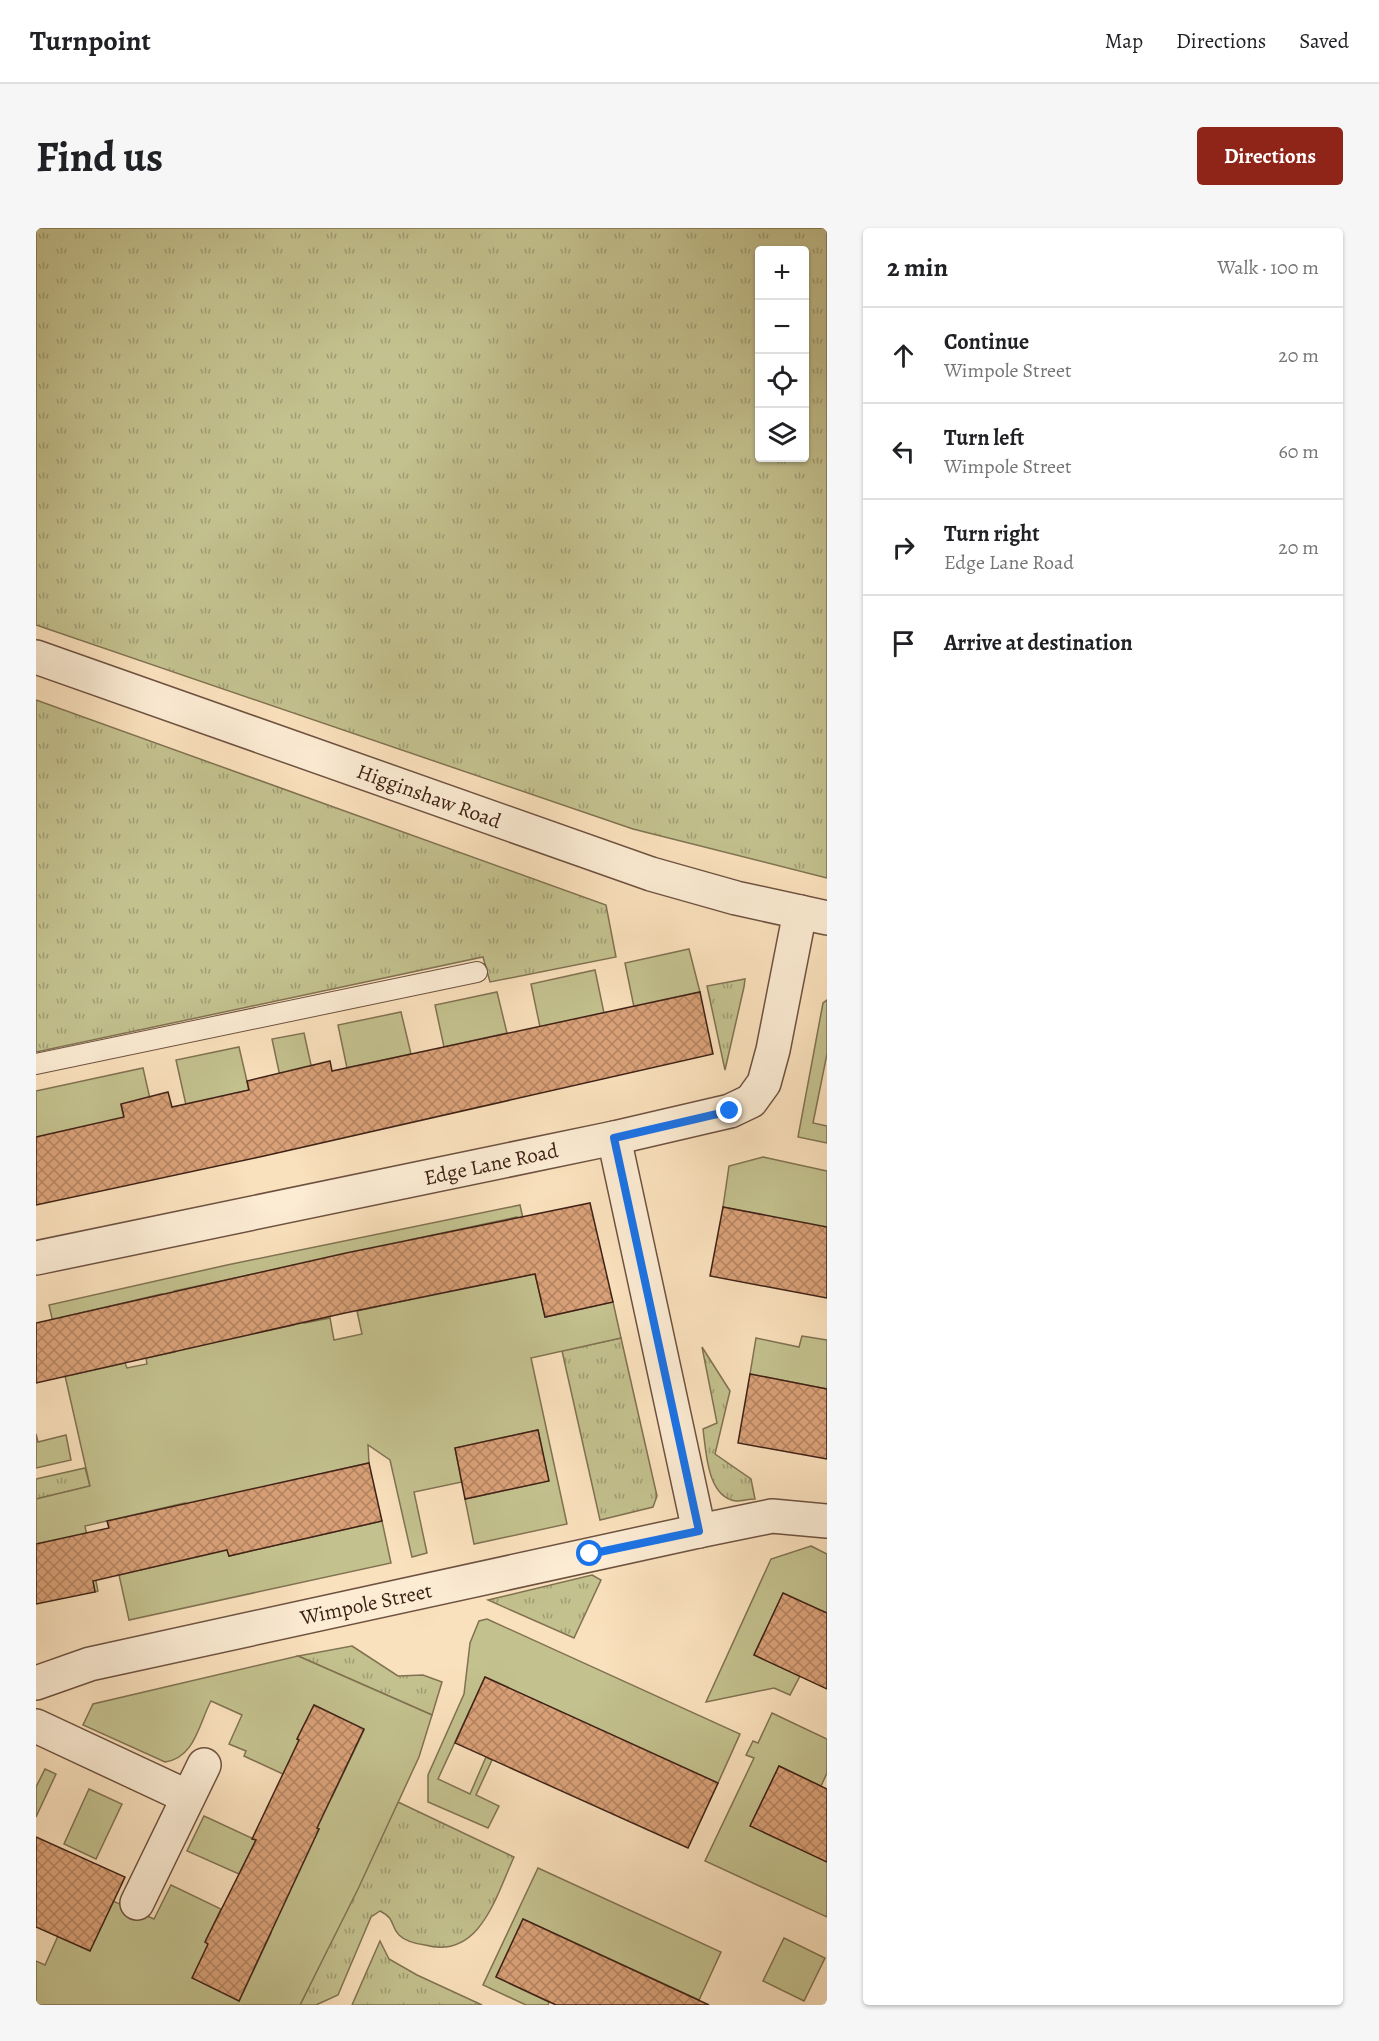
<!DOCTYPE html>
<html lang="en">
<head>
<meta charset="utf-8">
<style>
  :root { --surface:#fff; --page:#f6f6f6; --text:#202124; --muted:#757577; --line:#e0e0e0; --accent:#8f2418 }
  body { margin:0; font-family:Alegreya,serif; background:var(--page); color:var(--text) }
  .controls { position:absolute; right:18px; top:18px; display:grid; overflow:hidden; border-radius:6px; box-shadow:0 2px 4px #0004 }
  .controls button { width:54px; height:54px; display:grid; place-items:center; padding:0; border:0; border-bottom:2px solid var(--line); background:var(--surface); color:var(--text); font:30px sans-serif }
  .stop { position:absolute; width:18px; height:18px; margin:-14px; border:4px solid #1a73e8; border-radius:50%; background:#fff }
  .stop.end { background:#1a73e8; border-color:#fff; box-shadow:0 2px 6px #0008 }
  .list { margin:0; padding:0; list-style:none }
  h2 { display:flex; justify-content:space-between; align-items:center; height:78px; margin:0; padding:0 24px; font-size:26px }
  h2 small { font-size:20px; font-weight:400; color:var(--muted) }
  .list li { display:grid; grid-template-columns:39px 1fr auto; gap:18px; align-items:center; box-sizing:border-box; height:96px; padding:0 24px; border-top:2px solid var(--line) }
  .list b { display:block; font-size:22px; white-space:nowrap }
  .list p { margin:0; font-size:20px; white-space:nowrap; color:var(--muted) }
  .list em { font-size:20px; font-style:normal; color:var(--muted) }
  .icon { flex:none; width:33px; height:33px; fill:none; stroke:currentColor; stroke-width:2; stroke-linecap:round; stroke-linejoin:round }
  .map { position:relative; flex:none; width:791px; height:1777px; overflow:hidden; border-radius:6px }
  header { display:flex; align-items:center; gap:36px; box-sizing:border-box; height:84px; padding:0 30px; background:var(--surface); border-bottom:2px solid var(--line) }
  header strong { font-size:28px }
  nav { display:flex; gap:33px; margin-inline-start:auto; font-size:21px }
  .intro { display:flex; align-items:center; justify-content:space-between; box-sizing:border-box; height:144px; padding:0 36px }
  h1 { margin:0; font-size:42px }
  .button { padding:15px 27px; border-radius:6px; background:var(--accent); color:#fff; font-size:21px; font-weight:700 }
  main { display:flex; gap:36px; padding:0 36px }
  aside { flex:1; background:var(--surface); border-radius:6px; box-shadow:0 2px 4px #0004 }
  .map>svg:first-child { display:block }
  .grass { fill:url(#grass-tufts); stroke:#817252; stroke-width:1.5; fill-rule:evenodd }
  .garden { fill:#c3c18e; stroke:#817252; stroke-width:1.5; fill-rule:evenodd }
  .building { fill:url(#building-cross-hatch); stroke:#3f2216; stroke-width:1.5 }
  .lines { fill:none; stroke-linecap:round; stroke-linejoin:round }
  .lane-casing { stroke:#6e5240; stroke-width:22 }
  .street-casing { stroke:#6e5240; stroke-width:36 }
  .lane { stroke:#fcecd4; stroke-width:20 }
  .street { stroke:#fcecd4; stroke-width:33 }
  .route { stroke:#1a73e8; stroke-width:8 }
  .labels { text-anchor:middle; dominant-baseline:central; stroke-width:5; stroke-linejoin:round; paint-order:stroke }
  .street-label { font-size:21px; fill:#3f2216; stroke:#fcecd4 }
</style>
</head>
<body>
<header>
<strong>Turnpoint</strong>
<nav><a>Map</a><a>Directions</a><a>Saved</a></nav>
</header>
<div class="intro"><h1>Find us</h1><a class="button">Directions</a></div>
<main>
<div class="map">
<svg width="791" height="1777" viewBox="0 0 791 1777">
  <defs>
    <pattern id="grass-tufts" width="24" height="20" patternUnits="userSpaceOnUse" patternTransform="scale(1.5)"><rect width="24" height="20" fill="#c3c18e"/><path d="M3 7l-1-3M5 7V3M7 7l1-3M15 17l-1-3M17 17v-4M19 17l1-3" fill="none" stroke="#a09c73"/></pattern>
    <pattern id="building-cross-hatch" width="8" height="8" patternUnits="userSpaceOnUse" patternTransform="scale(1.5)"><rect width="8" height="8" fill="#daa178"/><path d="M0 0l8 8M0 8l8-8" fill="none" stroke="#b28361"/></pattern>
  </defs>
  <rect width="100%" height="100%" fill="#fae1bd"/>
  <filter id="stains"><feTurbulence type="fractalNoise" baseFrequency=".00333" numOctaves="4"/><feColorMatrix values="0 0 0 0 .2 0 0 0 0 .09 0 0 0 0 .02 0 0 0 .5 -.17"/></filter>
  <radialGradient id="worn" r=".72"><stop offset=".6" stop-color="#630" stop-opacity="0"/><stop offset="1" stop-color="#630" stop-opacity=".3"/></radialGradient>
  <g class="grass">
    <path d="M0 0H791V650L597 601 0 397ZM724 22H768V230H724Z"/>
    <polygon points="0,472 570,677 580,729 454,754 447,729 0,824"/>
    <polygon points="709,751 708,759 689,842 671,758"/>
    <polygon points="585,1110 621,1268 617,1279 564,1292 526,1123"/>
    <path d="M666 1119 694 1163 679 1226 715 1251 719 1271C713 1271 706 1273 700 1273 671 1269 670 1223 667 1201L681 1195Z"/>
    <polygon points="49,1240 54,1258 0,1271 0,1251"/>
    <polygon points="556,1347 565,1352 538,1410 452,1372"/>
    <polygon points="316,1418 362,1448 387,1447 406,1454 396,1487 262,1428"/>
    <path d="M362 1574 478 1629C460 1668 444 1732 389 1717 382 1716 369 1713 363 1707 354 1698 360 1691 344 1683L335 1689 302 1767 280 1777H264Z"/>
    <polygon points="344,1713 353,1731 381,1747 446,1777 316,1777"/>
  </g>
  <g class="garden">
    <polygon points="653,721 664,764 598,779 589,735"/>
    <polygon points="559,742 568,785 504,799 495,756"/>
    <polygon points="461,764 471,805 408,819 399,777"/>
    <polygon points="791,772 791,826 777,895 791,898 791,915 762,909 787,775"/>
    <polygon points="365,784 375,826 311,840 302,797"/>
    <polygon points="268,805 277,846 245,853 236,811"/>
    <polygon points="203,819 213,862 150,877 140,832"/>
    <polygon points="107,840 117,884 85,877 88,890 0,909 0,863"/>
    <polygon points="727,929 791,943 791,1000 687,979 693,938"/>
    <path d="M484 977 509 1089 577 1074 585 1110 495 1130 531 1296 438 1316 429 1271 512 1253 502 1202 419 1220 426 1254 378 1264 391 1325 376 1329 354 1232 332 1217 333 1235 180 1270 193 1328 346 1293 355 1335 93 1392 83 1347 162 1328 149 1275 49 1298 62 1363 59 1364 47 1307 0 1316V1271L54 1258 13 1077 191 1037ZM481 989 493 1047 384 1069 373 1012ZM257 1037 376 1071 321 1083 326 1106 298 1112 294 1090 268 1095ZM246 1040 258 1097 150 1120 138 1063ZM126 1066 139 1124 110 1130 111 1136 91 1140 89 1135 35 1147 23 1090Z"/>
    <polygon points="766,1108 791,1112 791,1161 714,1146 720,1110 763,1119"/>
    <polygon points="0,1206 2,1214 30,1207 35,1232 0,1240"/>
    <polygon points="775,1318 791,1326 791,1385 747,1366 718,1427 764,1448 754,1467 738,1460 670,1474 735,1331"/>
    <polygon points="451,1391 704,1506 682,1555 449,1449 402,1551 434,1566 450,1529 456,1532 440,1567 463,1578 452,1600 392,1574 392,1547 428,1466 434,1415 443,1393"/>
    <path d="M262 1428 396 1487 383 1529 322 1661 264 1777H0V1733L9 1737 22 1708 77 1673 118 1691 135 1657 185 1681 169 1714 172 1716 203 1773 235 1705 211 1693 283 1601 257 1589 296 1569 328 1502 278 1477 261 1511 266 1513 249 1547 208 1528 210 1523 193 1516 206 1487 175 1473C163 1495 159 1530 129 1534L47 1497 57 1476Z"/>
    <polygon points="736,1485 791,1511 791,1545 785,1558 743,1538 715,1597 791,1634 791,1689 669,1633 718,1530 710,1527 717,1513 722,1515"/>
    <polygon points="9,1541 20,1546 0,1589 0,1559"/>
    <polygon points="53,1561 86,1576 60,1631 28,1616"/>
    <polygon points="168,1588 220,1612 203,1646 151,1623"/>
    <polygon points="502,1640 685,1724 663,1772 487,1691 460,1749 513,1774 512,1777 490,1777 447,1757"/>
    <polygon points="748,1710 789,1730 768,1773 727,1753"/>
  </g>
  <g class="building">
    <polygon points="664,764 677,826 228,928 0,977 0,909 88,889 85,876 132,864 136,879 213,862 211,853 294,833 296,843"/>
    <polygon points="554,975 577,1074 509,1089 499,1046 309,1085 0,1155 0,1095 310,1025"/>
    <polygon points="687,979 791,999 791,1070 674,1048"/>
    <polygon points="714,1146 791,1161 791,1231 702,1215"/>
    <polygon points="502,1202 513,1253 429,1271 419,1220"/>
    <polygon points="333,1235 346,1293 193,1328 191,1322 57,1353 59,1364 0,1376 0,1316 73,1300 71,1293"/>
    <polygon points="747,1365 791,1385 791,1461 718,1427"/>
    <polygon points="449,1449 682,1555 652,1620 419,1515"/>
    <polygon points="278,1477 328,1501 281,1600 283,1601 203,1773 156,1750 172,1716 169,1714 220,1612 216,1611 263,1512 261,1511"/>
    <polygon points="743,1538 791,1561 791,1634 714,1598"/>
    <polygon points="0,1609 89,1649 54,1723 0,1699"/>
    <polygon points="487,1691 673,1777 520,1777 460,1749"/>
  </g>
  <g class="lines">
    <defs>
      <polyline id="lane" points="0,836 441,744"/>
      <g id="street">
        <polyline points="0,429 615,646 700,670 791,690"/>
        <polyline points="578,910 663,1303"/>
        <polyline points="0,1030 578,910 694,883 715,873 728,855 737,822 764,684"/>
        <polyline points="0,1455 54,1436 663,1303 736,1288 791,1293"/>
        <polyline points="0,1498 152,1569"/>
        <polyline points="101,1675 168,1537"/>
      </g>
    </defs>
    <use href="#lane" class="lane-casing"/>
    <use href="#street" class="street-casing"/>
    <use href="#lane" class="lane"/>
    <use href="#street" class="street"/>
  </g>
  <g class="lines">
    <polyline class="route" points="554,1326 663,1303 578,910 694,883"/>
  </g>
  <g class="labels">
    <g class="street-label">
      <text transform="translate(393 568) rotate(20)">Higginshaw Road</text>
      <text transform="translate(455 936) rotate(-12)">Edge Lane Road</text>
      <text transform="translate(330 1376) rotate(-12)">Wimpole Street</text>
    </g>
  </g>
  <rect width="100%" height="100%" filter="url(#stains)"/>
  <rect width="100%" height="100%" fill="url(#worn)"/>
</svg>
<div class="controls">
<button>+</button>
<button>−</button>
<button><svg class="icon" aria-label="locate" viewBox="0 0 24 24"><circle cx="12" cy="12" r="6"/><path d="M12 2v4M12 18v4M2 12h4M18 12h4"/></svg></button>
<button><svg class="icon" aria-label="layers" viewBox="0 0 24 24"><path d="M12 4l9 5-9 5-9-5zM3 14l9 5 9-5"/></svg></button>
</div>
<div class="stop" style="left:554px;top:1326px"></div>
<div class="stop end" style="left:694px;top:883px"></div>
</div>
<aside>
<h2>2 min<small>Walk · 100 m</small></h2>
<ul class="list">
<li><svg class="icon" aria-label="ahead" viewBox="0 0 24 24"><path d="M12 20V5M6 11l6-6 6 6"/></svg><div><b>Continue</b><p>Wimpole Street</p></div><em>20 m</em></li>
<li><svg class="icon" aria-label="left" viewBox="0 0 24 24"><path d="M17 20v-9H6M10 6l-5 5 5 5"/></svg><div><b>Turn left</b><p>Wimpole Street</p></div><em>60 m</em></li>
<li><svg class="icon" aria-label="right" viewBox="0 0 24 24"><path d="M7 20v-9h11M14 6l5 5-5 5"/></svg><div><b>Turn right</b><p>Edge Lane Road</p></div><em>20 m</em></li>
<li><svg class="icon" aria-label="arrive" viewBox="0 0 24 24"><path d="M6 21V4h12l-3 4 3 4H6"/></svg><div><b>Arrive at destination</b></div></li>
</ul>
</aside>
</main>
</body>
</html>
